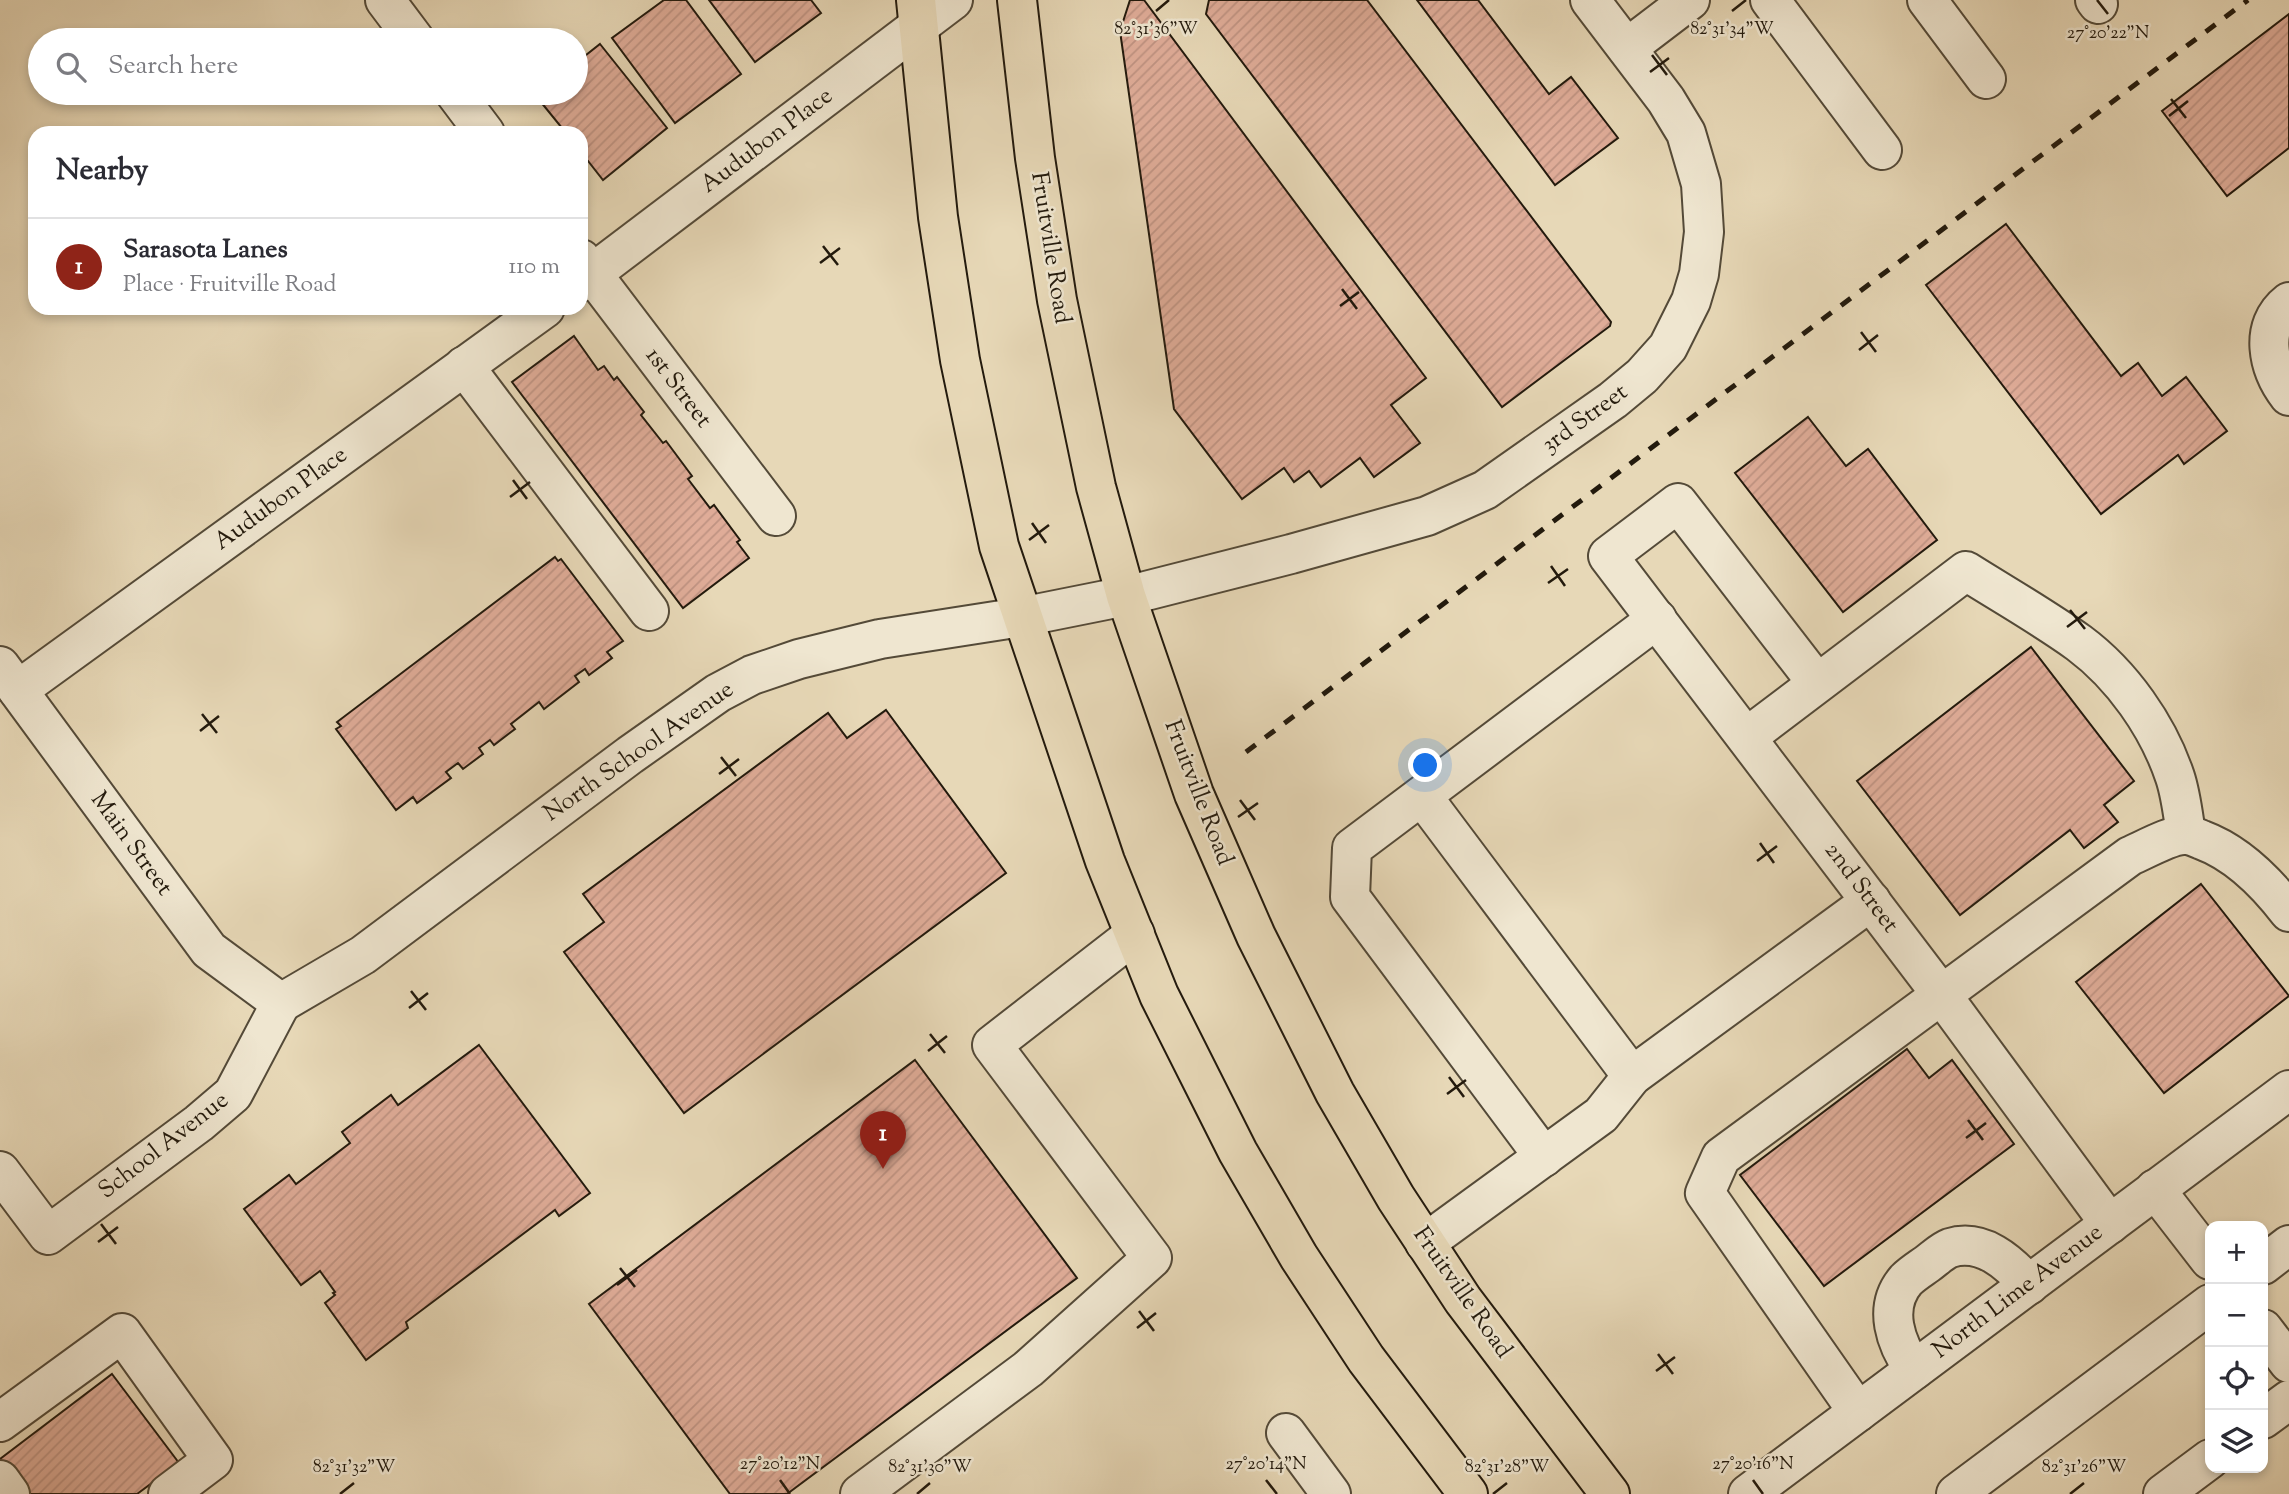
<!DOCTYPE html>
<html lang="en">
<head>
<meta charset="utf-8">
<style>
  :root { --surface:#fff; --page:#f2f2f3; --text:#2b2b33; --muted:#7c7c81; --line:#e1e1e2; --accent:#8f2418 }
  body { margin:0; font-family:"Sorts Mill Goudy",serif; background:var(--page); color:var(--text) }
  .controls { position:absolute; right:21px; bottom:21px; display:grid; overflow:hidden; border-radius:14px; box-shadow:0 4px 10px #0003 }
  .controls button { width:63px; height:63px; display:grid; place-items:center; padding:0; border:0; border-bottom:2px solid var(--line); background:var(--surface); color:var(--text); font:35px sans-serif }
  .you { position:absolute; left:1426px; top:766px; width:24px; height:24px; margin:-18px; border:5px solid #fff; border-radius:50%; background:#1a73e8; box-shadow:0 0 0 10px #1a73e833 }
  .badge { display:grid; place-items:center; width:46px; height:46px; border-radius:50%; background:var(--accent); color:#fff; font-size:23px; font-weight:700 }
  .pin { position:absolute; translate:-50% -58px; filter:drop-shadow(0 2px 4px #0008) }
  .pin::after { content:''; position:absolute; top:37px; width:24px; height:21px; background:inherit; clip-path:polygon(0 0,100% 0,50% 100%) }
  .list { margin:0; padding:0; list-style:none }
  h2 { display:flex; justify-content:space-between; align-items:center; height:91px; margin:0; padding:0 28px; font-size:30px }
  h2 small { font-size:23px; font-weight:400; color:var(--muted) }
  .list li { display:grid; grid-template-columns:46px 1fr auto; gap:21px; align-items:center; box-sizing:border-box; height:98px; padding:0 28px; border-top:2px solid var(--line) }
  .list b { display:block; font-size:26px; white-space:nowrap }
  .list p { margin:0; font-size:23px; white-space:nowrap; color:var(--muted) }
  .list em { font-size:23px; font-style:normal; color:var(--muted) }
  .icon { flex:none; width:38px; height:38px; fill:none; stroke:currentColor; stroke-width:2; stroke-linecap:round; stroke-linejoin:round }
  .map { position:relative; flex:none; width:2289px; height:1494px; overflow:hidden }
  .search { position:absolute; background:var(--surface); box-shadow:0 4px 10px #0003; left:28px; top:28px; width:560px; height:77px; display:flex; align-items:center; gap:18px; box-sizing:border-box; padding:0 24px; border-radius:38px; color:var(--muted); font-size:26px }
  .panel { position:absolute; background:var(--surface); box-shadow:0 4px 10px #0003; left:28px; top:126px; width:560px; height:189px; border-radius:21px }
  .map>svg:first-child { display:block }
  .building { fill:url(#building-hatch); stroke:#231a0d; stroke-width:2 }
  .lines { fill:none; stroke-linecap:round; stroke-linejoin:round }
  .minor-casing { stroke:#544a38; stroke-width:42 }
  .major-casing { stroke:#231a0d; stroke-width:42 }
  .minor { stroke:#efe6d0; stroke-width:38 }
  .major { stroke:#e7d8b7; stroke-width:38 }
  .rail { stroke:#231a0d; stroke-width:5; stroke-dasharray:12 12; stroke-linecap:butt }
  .ticks { fill:none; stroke:#231a0d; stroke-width:2.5 }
  .labels { text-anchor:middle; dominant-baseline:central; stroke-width:5; stroke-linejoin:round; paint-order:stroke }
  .street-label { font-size:24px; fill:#231a0d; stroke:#efe6d0 }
  .ticks-label { font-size:18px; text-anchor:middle; fill:#231a0d; stroke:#efe6d0; stroke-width:5; stroke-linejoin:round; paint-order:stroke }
</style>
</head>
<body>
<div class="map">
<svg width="2289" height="1494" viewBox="0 0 2289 1494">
  <defs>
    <pattern id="building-hatch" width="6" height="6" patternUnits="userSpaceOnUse" patternTransform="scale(1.75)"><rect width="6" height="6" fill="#dfac98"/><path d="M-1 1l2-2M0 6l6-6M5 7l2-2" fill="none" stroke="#bf9382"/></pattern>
  </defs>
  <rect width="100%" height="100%" fill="#e7d8b7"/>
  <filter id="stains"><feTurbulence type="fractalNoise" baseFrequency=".00286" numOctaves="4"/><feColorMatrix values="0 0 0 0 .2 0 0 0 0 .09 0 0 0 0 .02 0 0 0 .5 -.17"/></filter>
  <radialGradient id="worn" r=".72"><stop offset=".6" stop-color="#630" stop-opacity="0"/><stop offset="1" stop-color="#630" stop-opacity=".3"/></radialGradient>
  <g class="building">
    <polygon points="664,0 686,0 741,74 675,123 612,38"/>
    <polygon points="709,0 811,0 821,13 755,62"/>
    <polygon points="1130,0 1144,0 1426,378 1391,405 1420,443 1374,477 1360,458 1321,487 1309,471 1294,482 1284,468 1242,499 1174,409 1120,31"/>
    <polygon points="1209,0 1367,0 1611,322 1610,326 1502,407 1206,14"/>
    <polygon points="1417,0 1478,0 1549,94 1571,77 1618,138 1555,185"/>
    <polygon points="2289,14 2289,148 2227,196 2162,111"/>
    <polygon points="600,44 667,128 603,180 581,152 581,133 566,133 536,96 539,93 576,93 576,63"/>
    <polygon points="2006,224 2121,376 2138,363 2162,396 2186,377 2227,431 2184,464 2178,455 2101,514 1926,285"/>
    <polygon points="574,336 598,370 604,366 614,380 617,377 644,412 641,415 663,443 666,441 692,476 688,479 710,508 714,505 740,540 737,542 749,558 683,608 512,382"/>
    <polygon points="1808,417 1846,466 1868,449 1937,540 1843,612 1735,473"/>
    <polygon points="555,557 558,561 561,559 623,641 607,652 612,658 589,675 585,669 575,676 579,682 544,709 539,702 511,724 515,729 494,745 490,740 479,748 483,754 463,769 458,763 446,772 451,778 417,803 413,797 396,810 336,729 341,726 337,722"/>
    <polygon points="2031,647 2134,781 2104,805 2118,822 2084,848 2070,830 1960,915 1857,781"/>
    <polygon points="886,710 1006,873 684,1113 564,952 604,922 583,894 828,713 847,738"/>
    <polygon points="2201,884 2289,996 2164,1093 2076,982"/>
    <polygon points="479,1045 590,1193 559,1216 555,1210 406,1322 408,1328 366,1360 325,1303 335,1295 333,1293 335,1292 320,1271 301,1285 244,1209 289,1175 296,1184 350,1143 342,1132 391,1095 398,1105"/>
    <polygon points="1907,1049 1929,1078 1952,1060 2014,1144 1824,1286 1740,1175"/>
    <polygon points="915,1060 1077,1278 787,1494 730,1494 589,1304"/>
    <polygon points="112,1374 179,1463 137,1494 24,1494 0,1459"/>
  </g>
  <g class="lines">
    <defs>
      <g id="minor">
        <polyline points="385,0 415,40"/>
        <polyline points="1770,0 1882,150"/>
        <polyline points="1927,0 1986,79"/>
        <polyline points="2095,0 2098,4"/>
        <polyline points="1627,48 1690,0"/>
        <polyline points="455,93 485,133"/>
        <polyline points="581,259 776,516"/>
        <polyline points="581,282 953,0"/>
        <path d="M2289 302C2258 326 2268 369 2289 396"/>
        <polyline points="464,366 649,611"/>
        <polyline points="0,666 209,950 281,1003"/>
        <polyline points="1817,683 1678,503 1608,556 1941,994 2110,1224"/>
        <polyline points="18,690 545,308"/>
        <path d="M1747 737 1966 571C2004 595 2043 617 2079 643 2122 675 2158 726 2175 777 2181 795 2183 815 2186 834"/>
        <polyline points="1422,796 1632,1076"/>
        <polyline points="281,1003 363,955 630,755 718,693 752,675 799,659 880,639 1021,617 1126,596 1291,554 1427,516 1485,490 1613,400 1642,376 1668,347 1691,301 1699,274 1704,232 1701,184 1686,133 1666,100 1590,0"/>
        <polyline points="1544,1157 1350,897 1352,848 1657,619"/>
        <polyline points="0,1171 48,1235 199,1123 233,1094 281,1003"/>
        <polyline points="2155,1189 2210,1260"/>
        <polyline points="1425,1243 1601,1115 1632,1076 1871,901"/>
        <polyline points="2263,1265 2289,1245"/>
        <polyline points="2263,1329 2289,1363"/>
        <path d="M1914 1370C1896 1344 1882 1308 1906 1280 1912 1274 1920 1269 1927 1264 1934 1259 1942 1251 1950 1248 1982 1238 2009 1262 2029 1285"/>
        <path d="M1858 1412 1705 1193 1721 1157 2130 856C2144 850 2172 834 2186 835 2191 835 2197 838 2202 840 2237 853 2266 882 2289 912"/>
        <polyline points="2263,1419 2289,1400"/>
        <polyline points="0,1422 122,1333 213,1460 168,1494"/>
        <polyline points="1286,1433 1331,1494"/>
        <polyline points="0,1480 10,1494"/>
        <polyline points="860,1494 1028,1369 1152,1258 992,1045 1135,934"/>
        <polyline points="1748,1494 2289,1090"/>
        <polyline points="1956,1494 2210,1304"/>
        <polyline points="2163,1494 2210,1459"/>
      </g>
      <g id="major">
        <polyline points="916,0 938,217 960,360 999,546 1105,861 1159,995 1238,1152 1299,1257 1366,1359 1468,1494"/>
        <polyline points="1017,0 1035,158 1057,300 1096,487 1126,596 1194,794 1256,936 1335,1093 1396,1198 1463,1300 1610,1494"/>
      </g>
    </defs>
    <use href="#minor" class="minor-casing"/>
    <use href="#major" class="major-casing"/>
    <use href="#minor" class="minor"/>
    <use href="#major" class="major"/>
    <polyline class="rail" points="1246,752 2248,0"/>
  </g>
  <path class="ticks" d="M2097 0 2108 14M1156 11 1169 0M1732 11 1746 0M1652 55 1667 75M1650 72 1669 58M2171 99 2186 118M2169 116 2188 101M823 246 838 265M820 263 840 248M1342 289 1357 309M1340 306 1359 292M1861 332 1876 352M1859 350 1878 335M513 480 527 499M510 497 530 482M1032 523 1046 543M1029 540 1049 525M1551 566 1565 586M1548 583 1568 569M2070 610 2085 629M2067 627 2087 612M202 714 217 733M200 731 219 716M721 757 736 776M719 774 739 759M1240 800 1255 820M1238 817 1258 803M1760 843 1774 863M1757 861 1777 846M411 991 426 1010M409 1008 428 993M930 1034 945 1053M928 1051 947 1036M1449 1077 1464 1097M1447 1094 1466 1080M1968 1120 1983 1140M1966 1138 1986 1123M101 1224 116 1244M98 1242 118 1227M620 1268 635 1287M617 1285 637 1270M1139 1311 1154 1331M1137 1328 1156 1313M1658 1354 1673 1374M1656 1371 1675 1357M780 1480 790 1494M1266 1480 1277 1494M1753 1480 1763 1494M340 1494 354 1483M917 1494 930 1483M1493 1494 1507 1483M2070 1494 2084 1483"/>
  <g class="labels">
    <g class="street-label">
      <text transform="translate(767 141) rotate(-37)">Audubon Place</text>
      <text transform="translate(1050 248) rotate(81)">Fruitville Road</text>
      <text transform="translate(678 388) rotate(53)">1st Street</text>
      <text transform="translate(1585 419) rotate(-36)">3rd Street</text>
      <text transform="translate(281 499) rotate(-36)">Audubon Place</text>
      <text transform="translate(639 752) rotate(-35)">North School Avenue</text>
      <text transform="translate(1198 793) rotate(69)">Fruitville Road</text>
      <text transform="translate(131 844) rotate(54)">Main Street</text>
      <text transform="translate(1861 888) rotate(53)">2nd Street</text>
      <text transform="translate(164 1146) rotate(-38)">School Avenue</text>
      <text transform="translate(2018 1292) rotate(-37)">North Lime Avenue</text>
      <text transform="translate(1462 1293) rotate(55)">Fruitville Road</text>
    </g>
  </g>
  <g class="ticks-label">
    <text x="1156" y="34">82°31'36"W</text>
    <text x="1732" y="34">82°31'34"W</text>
    <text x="2108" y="38">27°20'22"N</text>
    <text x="780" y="1469">27°20'12"N</text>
    <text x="1266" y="1469">27°20'14"N</text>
    <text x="1753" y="1469">27°20'16"N</text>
    <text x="354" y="1472">82°31'32"W</text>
    <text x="930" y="1472">82°31'30"W</text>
    <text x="1507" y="1472">82°31'28"W</text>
    <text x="2084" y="1472">82°31'26"W</text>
  </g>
  <rect width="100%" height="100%" filter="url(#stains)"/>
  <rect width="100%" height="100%" fill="url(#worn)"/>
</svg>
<div class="controls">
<button>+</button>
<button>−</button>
<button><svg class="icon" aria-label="locate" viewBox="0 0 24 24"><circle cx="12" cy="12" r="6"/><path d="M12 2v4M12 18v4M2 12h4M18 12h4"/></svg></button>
<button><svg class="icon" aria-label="layers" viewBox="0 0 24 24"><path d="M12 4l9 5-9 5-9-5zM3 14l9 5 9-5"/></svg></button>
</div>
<div class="you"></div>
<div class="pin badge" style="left:883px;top:1169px">1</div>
<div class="search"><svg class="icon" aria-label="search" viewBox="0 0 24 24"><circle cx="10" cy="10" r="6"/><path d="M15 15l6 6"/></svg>Search here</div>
<section class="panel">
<h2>Nearby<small></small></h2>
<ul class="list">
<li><span class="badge">1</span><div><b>Sarasota Lanes</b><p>Place · Fruitville Road</p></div><em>110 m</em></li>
</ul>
</section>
</div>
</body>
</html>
